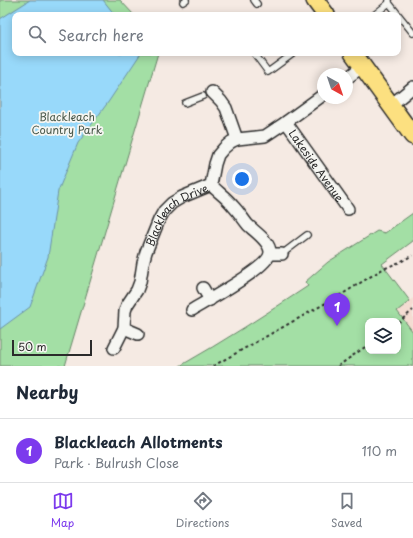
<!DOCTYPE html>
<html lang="en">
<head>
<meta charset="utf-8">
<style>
  :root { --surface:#fff; --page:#f6f6f7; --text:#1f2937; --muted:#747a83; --line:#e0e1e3; --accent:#7c3aed }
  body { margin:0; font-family:"Playpen Sans",sans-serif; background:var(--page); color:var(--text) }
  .controls { position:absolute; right:12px; bottom:12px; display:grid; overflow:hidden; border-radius:8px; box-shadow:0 2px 10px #0003 }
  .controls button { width:36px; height:36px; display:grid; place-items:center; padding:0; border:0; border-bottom:1px solid var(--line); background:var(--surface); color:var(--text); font:20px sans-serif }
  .compass { position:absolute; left:317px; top:68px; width:36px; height:36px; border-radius:50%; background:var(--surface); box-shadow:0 2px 10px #0003; rotate:140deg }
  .scale { position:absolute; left:12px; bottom:10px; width:80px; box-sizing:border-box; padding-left:4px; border:2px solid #2b2b2b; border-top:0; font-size:11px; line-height:14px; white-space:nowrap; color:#2b2b2b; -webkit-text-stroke:3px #f6f6f2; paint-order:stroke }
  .you { position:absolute; left:242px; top:179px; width:14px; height:14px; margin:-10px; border:3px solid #fff; border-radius:50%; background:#1a73e8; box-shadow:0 0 0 6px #1a73e833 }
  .badge { display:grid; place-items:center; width:26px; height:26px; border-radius:50%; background:var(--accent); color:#fff; font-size:13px; font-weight:700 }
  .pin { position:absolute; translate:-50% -33px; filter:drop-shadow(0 1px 2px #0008) }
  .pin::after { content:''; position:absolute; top:21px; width:14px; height:12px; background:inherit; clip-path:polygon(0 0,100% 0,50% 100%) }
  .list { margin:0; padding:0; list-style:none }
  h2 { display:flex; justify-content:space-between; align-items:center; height:52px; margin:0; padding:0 16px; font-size:17px }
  h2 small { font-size:13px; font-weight:400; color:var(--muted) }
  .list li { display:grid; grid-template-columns:26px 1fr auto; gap:12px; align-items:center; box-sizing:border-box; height:64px; padding:0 16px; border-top:1px solid var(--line) }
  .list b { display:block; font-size:15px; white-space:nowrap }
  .list p { margin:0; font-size:13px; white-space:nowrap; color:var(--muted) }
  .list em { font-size:13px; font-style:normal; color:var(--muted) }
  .icon { flex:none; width:22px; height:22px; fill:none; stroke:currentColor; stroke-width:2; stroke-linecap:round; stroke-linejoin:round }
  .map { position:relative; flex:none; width:413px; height:366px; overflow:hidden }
  .search { position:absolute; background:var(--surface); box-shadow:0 2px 10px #0003; left:12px; right:12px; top:12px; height:44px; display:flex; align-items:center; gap:10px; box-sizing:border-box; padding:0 14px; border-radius:8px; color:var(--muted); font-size:15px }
  .sheet { height:116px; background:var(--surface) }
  nav { display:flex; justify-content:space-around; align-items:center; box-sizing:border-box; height:56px; border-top:1px solid var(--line); background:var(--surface); font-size:11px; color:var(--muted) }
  nav a { display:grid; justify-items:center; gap:2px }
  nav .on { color:var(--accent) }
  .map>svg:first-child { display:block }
  .built { fill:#f4dcd2 }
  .green { fill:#a3dfa5; stroke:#678568; fill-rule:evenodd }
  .water { fill:#98d9fa; stroke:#6c93a7 }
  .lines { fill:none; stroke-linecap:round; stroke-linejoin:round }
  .lane-casing { stroke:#2b2b2b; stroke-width:8 }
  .street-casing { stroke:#2b2b2b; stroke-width:14 }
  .primary-casing { stroke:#2b2b2b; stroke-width:20 }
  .path { stroke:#2b2b2b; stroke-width:2; stroke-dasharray:3 3; stroke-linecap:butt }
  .lane { stroke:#f6f6f2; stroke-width:5.5 }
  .street { stroke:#f6f6f2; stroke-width:11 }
  .primary { stroke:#fce080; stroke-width:17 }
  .labels { text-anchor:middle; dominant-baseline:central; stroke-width:3.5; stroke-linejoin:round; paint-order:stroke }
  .park-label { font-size:11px; fill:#49584a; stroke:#f6f6f2 }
  .street-label { font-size:11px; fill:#2b2b2b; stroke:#f6f6f2 }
</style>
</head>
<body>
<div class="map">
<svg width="413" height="366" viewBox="0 0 413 366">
  <rect width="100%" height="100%" fill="#f5eae3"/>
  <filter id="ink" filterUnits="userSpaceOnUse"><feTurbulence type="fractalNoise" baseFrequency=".025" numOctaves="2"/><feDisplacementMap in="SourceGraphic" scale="8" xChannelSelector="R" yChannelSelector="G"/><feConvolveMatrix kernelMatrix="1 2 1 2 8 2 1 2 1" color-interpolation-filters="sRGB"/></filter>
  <g filter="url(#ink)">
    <polygon class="built" points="413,298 413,332 397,311"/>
    <g class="green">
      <polygon points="0,0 120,0 134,15 15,15 15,53 158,53 65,366 0,366"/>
      <path d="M413 213V241L382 264 410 301 397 311 413 332V366H180C224 341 266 314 308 286L305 282 328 262 377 231 385 233ZM368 321H398V351H368Z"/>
    </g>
    <polygon class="water" points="30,0 103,0 115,15 15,15 15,53 141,53 109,101 78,143 58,191 48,257 30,307 0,329 0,19"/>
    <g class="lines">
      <defs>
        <g id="lane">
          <polyline points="254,0 257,4"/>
          <polyline points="389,0 389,3 413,33"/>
          <polyline points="183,2 186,0"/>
          <polyline points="374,15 389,3"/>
          <polyline points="254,53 268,72 294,53"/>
          <polyline points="185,103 203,96"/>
          <polyline points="282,254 307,235"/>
        </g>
        <g id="street">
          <polyline points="347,78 363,66"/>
          <polyline points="212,92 221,101 226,108 237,139"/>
          <polyline points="391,105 413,87"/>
          <path id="s1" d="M286 122 348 209"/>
          <polyline points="270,254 282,254"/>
          <polyline points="203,288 210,300"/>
          <path d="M192 310C205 302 269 267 270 253 271 242 255 232 248 225 243 219 239 212 233 206 227 198 218 192 211 185"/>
          <polyline points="124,328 138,334"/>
          <path id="s2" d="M114 348 124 328 125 311 127 305 137 290 140 282 143 263 146 252 159 220 164 211 172 203 182 197 211 185 215 164 218 155 224 148 231 142 237 139 265 136 286 122 323 95"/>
        </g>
        <g id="primary">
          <polyline points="315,0 326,15"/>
          <polyline points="353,53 413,136"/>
        </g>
      </defs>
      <use href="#lane" class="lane-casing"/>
      <use href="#street" class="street-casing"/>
      <use href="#primary" class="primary-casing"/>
      <g class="path">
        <polyline points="398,323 413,310"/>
        <polyline points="213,366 344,293 381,270 402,261 413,255"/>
        <polyline points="338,366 368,345"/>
      </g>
      <use href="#lane" class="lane"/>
      <use href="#street" class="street"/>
      <use href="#primary" class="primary"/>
    </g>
  </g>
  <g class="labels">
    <g class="park-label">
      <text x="67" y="116">Blackleach<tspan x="67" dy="13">Country Park</tspan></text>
    </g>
    <g class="street-label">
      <text stroke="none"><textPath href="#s1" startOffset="53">Lakeside Avenue</textPath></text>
      <text stroke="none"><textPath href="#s2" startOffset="154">Blackleach Drive</textPath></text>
    </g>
  </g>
</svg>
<div class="controls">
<button><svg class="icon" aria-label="layers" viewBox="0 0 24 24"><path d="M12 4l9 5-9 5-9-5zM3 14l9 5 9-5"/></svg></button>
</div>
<svg class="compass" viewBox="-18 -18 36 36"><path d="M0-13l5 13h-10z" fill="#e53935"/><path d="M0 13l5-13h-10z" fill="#747a83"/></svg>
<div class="scale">50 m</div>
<div class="you"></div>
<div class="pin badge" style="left:337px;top:326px">1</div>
<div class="search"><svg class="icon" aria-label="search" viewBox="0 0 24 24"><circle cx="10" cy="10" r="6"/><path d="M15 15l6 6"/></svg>Search here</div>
</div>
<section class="sheet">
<h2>Nearby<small></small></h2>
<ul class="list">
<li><span class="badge">1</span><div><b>Blackleach Allotments</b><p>Park · Bulrush Close</p></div><em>110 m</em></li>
</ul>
</section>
<nav>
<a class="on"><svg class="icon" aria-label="map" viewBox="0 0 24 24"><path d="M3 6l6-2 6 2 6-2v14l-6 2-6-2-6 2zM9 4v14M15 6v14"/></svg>Map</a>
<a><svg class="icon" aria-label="directions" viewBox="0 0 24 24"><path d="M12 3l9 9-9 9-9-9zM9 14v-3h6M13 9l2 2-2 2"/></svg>Directions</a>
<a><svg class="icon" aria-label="saved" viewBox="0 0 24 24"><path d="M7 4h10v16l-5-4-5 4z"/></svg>Saved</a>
</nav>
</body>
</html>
